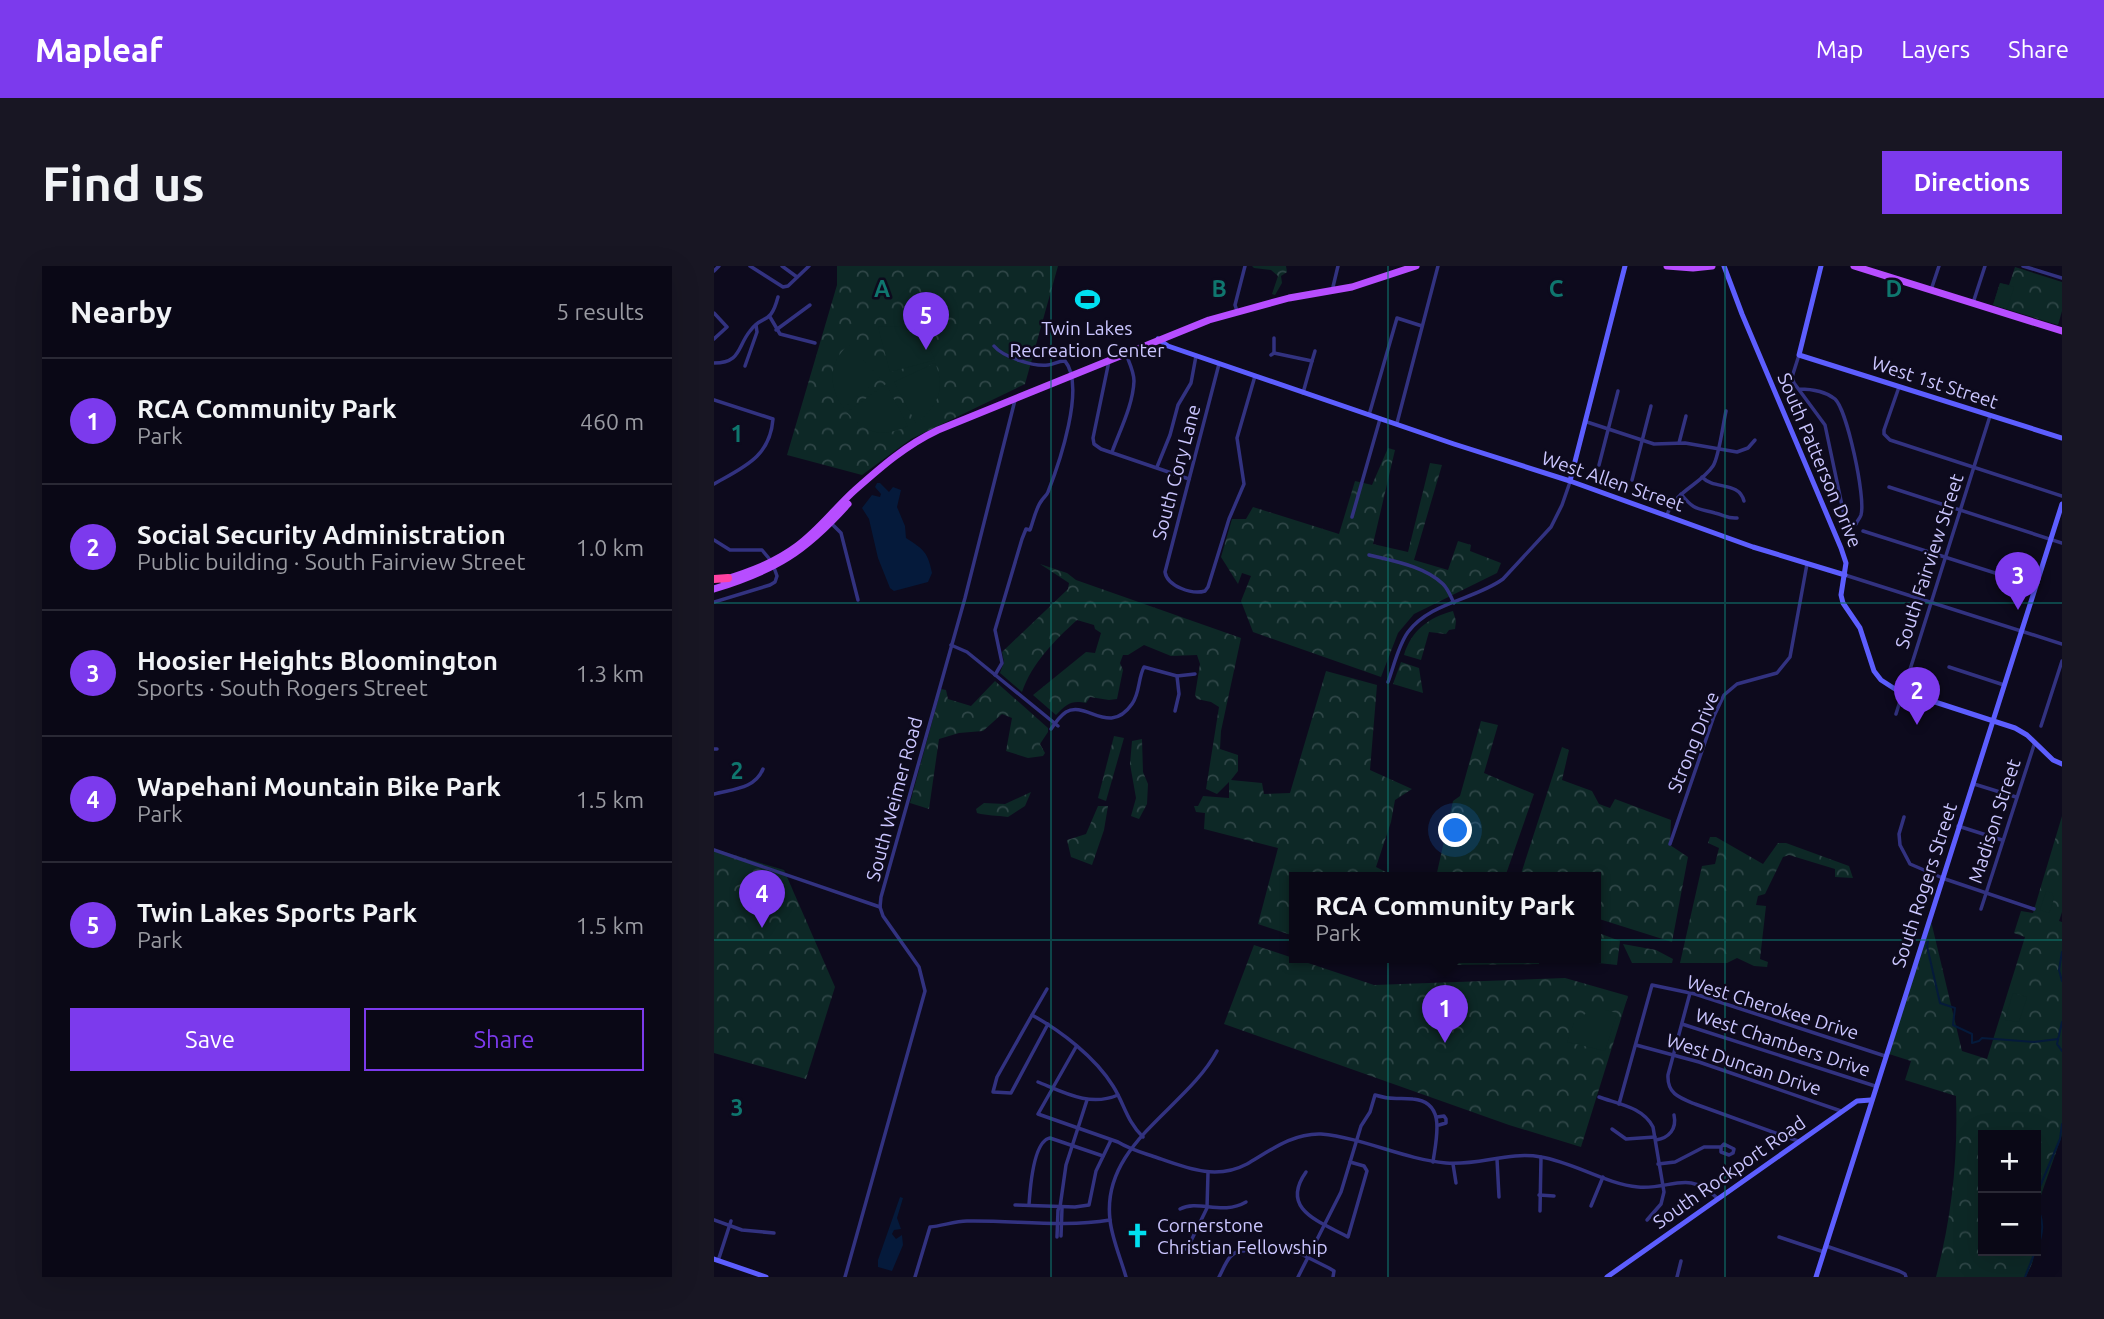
<!DOCTYPE html>
<html lang="en">
<head>
<meta charset="utf-8">
<style>
  :root { --surface:#0a0816; --page:#181623; --text:#f1f3f6; --muted:#999aa1; --line:#2a2935; --accent:#7c3aed }
  body { margin:0; font-family:Ubuntu,sans-serif; background:var(--page); color:var(--text) }
  .controls { position:absolute; right:21px; bottom:21px; display:grid; overflow:hidden; border-radius:0px; box-shadow:0 7px 28px #0002 }
  .controls button { width:63px; height:63px; display:grid; place-items:center; padding:0; border:0; border-bottom:2px solid var(--line); background:var(--surface); color:var(--text); font:35px sans-serif }
  .you { position:absolute; left:742px; top:565px; width:24px; height:24px; margin:-18px; border:5px solid #fff; border-radius:50%; background:#1a73e8; box-shadow:0 0 0 10px #1a73e833 }
  .badge { display:grid; place-items:center; width:46px; height:46px; border-radius:50%; background:var(--accent); color:#fff; font-size:23px; font-weight:700 }
  .pin { position:absolute; translate:-50% -58px; filter:drop-shadow(0 2px 4px #0008) }
  .pin::after { content:''; position:absolute; top:37px; width:24px; height:21px; background:inherit; clip-path:polygon(0 0,100% 0,50% 100%) }
  .popup { position:absolute; left:575px; top:606px; width:312px; height:91px; box-sizing:border-box; display:grid; place-content:center; border-radius:0px; background:var(--surface); filter:drop-shadow(0 2px 5px #0005); font-size:23px; white-space:nowrap; color:var(--muted) }
  .popup b { font-size:26px; color:var(--text) }
  .popup::after { content:''; position:absolute; left:50%; top:100%; margin-left:-14px; border:14px solid transparent; border-top-color:var(--surface) }
  .list { margin:0; padding:0; list-style:none }
  h2 { display:flex; justify-content:space-between; align-items:center; height:91px; margin:0; padding:0 28px; font-size:30px }
  h2 small { font-size:23px; font-weight:400; color:var(--muted) }
  .list li { display:grid; grid-template-columns:46px 1fr auto; gap:21px; align-items:center; box-sizing:border-box; height:126px; padding:0 28px; border-top:2px solid var(--line) }
  .list b { display:block; font-size:26px; white-space:nowrap }
  .list p { margin:0; font-size:23px; white-space:nowrap; color:var(--muted) }
  .list em { font-size:23px; font-style:normal; color:var(--muted) }
  .actions { display:flex; gap:14px; padding:21px 28px }
  .actions a { flex:1; padding:16px 0; border:2px solid var(--accent); border-radius:0px; text-align:center; font-size:24px; color:var(--accent) }
  .actions .main { background:var(--accent); color:#fff }
  .map { position:relative; flex:none; width:1348px; height:1011px; overflow:hidden; border-radius:0px }
  header { display:flex; align-items:center; gap:42px; box-sizing:border-box; height:98px; padding:0 35px; background:var(--accent); color:#fff }
  header strong { font-size:33px }
  nav { display:flex; gap:38px; margin-inline-start:auto; font-size:24px }
  .intro { display:flex; align-items:center; justify-content:space-between; box-sizing:border-box; height:168px; padding:0 42px }
  h1 { margin:0; font-size:49px }
  .button { padding:18px 32px; border-radius:0px; background:var(--accent); color:#fff; font-size:24px; font-weight:700 }
  main { display:flex; gap:42px; padding:0 42px }
  aside { flex:1; background:var(--surface); border-radius:0px; box-shadow:0 7px 28px #0002 }
  .map>svg:first-child { display:block }
  .forest { fill:url(#forest-crowns) }
  .garden { fill:#0d2826 }
  .water { fill:#051a3b }
  .lines { fill:none; stroke-linecap:round; stroke-linejoin:round }
  .stream { stroke:#051a3b; stroke-width:2 }
  .street { stroke:#323280; stroke-width:3.5 }
  .secondary { stroke:#5d5eff; stroke-width:5 }
  .primary { stroke:#b74dff; stroke-width:7 }
  .highway { stroke:#ff41a2; stroke-width:8 }
  .grid { fill:none; stroke:#0f766e; stroke-width:2; stroke-opacity:0.55 }
  .labels { text-anchor:middle; dominant-baseline:central; stroke-width:5; stroke-linejoin:round; paint-order:stroke }
  .poi-label { font-size:19px; fill:#cbc6ff; stroke:#0d0a1d }
  .street-label { font-size:19px; fill:#cbc6ff; stroke:#0d0a1d }
  .grid-label { font-size:23px; text-anchor:middle; font-weight:bold; fill:#0f766e; stroke:#0d0a1d; stroke-width:5; stroke-linejoin:round; paint-order:stroke }
</style>
</head>
<body>
<header>
<strong>Mapleaf</strong>
<nav><a>Map</a><a>Layers</a><a>Share</a></nav>
</header>
<div class="intro"><h1>Find us</h1><a class="button">Directions</a></div>
<main>
<aside>
<h2>Nearby<small>5 results</small></h2>
<ul class="list">
<li><span class="badge">1</span><div><b>RCA Community Park</b><p>Park</p></div><em>460 m</em></li>
<li><span class="badge">2</span><div><b>Social Security Administration</b><p>Public building · South Fairview Street</p></div><em>1.0 km</em></li>
<li><span class="badge">3</span><div><b>Hoosier Heights Bloomington</b><p>Sports · South Rogers Street</p></div><em>1.3 km</em></li>
<li><span class="badge">4</span><div><b>Wapehani Mountain Bike Park</b><p>Park</p></div><em>1.5 km</em></li>
<li><span class="badge">5</span><div><b>Twin Lakes Sports Park</b><p>Park</p></div><em>1.5 km</em></li>
</ul>
<div class="actions"><a class="main">Save</a><a>Share</a></div>
</aside>
<div class="map">
<svg width="1348" height="1011" viewBox="0 0 1348 1011">
  <defs>
    <pattern id="forest-crowns" width="20" height="18" patternUnits="userSpaceOnUse" patternTransform="scale(1.75)"><rect width="20" height="18" fill="#0d2826"/><path d="M2 6a3 3 0 1 1 6 0M12 15a3 3 0 1 1 6 0" fill="none" stroke="#2f4647"/></pattern>
  </defs>
  <rect width="100%" height="100%" fill="#0d0a1d"/>
  <g class="forest">
    <polygon points="123,0 344,0 311,118 197,173 148,209 73,189 123,19"/>
    <polygon points="538,0 572,0 573,6 567,10 568,17 561,29 558,28 564,10 557,4 540,2"/>
    <polygon points="1301,1 1348,16 1348,45 1344,59 1279,39 1286,17 1295,19"/>
    <polygon points="674,182 681,184 659,278 694,286 716,197 728,199 700,294 734,304 744,275 757,279 756,285 787,297 783,307 700,348 684,367 667,411 539,366 527,335 537,310 528,307 524,318 507,291 518,253 532,253 539,241 625,268 641,215 658,219"/>
    <path d="M326 298 353 307 362 314 527 372 507 465 506 483 524 489V505L517 514 548 517 550 528 576 527 612 405 663 419 656 504 698 523 681 534 677 556 662 601 682 611H580V670L544 658 564 582 490 563 491 547 482 546 480 540H484L489 530 515 532V516L503 528 492 523 505 441 497 436 483 433 481 429 486 398 483 389 457 390 430 379 414 389H409L406 397 409 404 403 433 395 434 376 431 372 437C357 434 353 438 342 449L319 429 372 386 381 387 387 367 381 363 380 359 363 354C341 374 318 397 308 426L286 407 290 396 288 386 354 323 355 317Z"/>
    <path d="M739 345 742 355 741 363 735 364 732 368 715 366 707 394 690 389C697 365 715 351 739 345Z"/>
    <polygon points="687,396 705,402 709,427 679,418"/>
    <polygon points="281,415 334,462 334,466 326,478 331,487 329,490 314,492 292,485 298,452 288,448 269,465 245,467 225,473 215,543 196,537 227,423 232,424 234,433 257,440"/>
    <polygon points="767,455 784,459 770,507 820,528 791,611 722,611 739,535 746,530"/>
    <polygon points="400,470 410,472 392,535 384,532"/>
    <polygon points="428,473 429,506 434,518 433,538 425,553 417,550 422,532 416,498 418,475"/>
    <polygon points="848,481 855,484 848,514 878,525 885,538 896,542 901,533 957,554 956,579 974,591 958,676 882,652 882,611 806,611"/>
    <path d="M317 526 311 540 294 551C283 549 273 550 263 547L262 543 270 537 291 538Z"/>
    <polygon points="384,540 394,540 390,564 378,599 357,591 353,574 372,568"/>
    <path d="M1348 550V646L1345 655 1348 656V869L1325 935 1322 967V869H1269V985H1320L1319 995 1312 1011H1222C1238 949 1244 894 1242 830L1191 814 1197 795 1175 788 1217 655 1248 785 1273 793 1311 671 1300 667 1307 645 1319 647Z"/>
    <polygon points="996,571 1002,571 1049,598 1064,577 1072,577 1135,600 1139,612 1121,611 1121,603 1075,589 1069,591 1051,628 1044,630 1042,639 1052,640 1046,693 1054,696 1053,701 1040,700 1023,692 1013,697 966,697 988,600 1001,598 1005,582 994,577"/>
    <polygon points="0,583 70,604 121,721 92,813 0,787"/>
    <polygon points="882,666 906,675 903,699 866,695 863,691 882,691"/>
    <polygon points="909,678 942,684 959,693 958,697 918,697"/>
    <polygon points="540,679 660,719 851,712 914,730 867,881 795,859 510,758"/>
    <polygon points="731,691 825,691 825,698 729,699"/>
  </g>
  <g class="garden">
    <polygon points="1286,17 1300,21 1293,43 1279,39"/>
    <path d="M185 60C203 65 214 77 221 94L176 106 164 61Z"/>
    <path d="M135 79 166 112 130 142C114 122 114 95 135 79Z"/>
    <path d="M221 97C232 122 224 141 202 157L180 116Z"/>
    <path d="M172 118 194 160C167 172 152 168 133 146Z"/>
    <polygon points="1332,625 1338,627 1340,633 1335,647 1326,644"/>
    <polygon points="1299,727 1313,731 1305,756 1291,754"/>
    <polygon points="876,744 891,744 903,747 891,785 853,776 860,757"/>
  </g>
  <g class="water">
    <path d="M163 217H166L175 226 179 221 187 224 183 241 191 260 192 272C209 283 214 286 218 307L214 316 180 325 176 322 164 292 155 253 148 242 158 229 166 231 167 228 161 221Z"/>
    <polygon points="186,931 189,932 183,952 187,963 180,964 178,968 182,973 188,969 189,979 178,1005 164,1001 164,994"/>
  </g>
  <g class="lines">
    <g class="stream">
      <polyline points="1214,675 1213,680 1226,737 1241,742 1239,759 1258,768 1258,777 1265,775 1268,772 1320,776 1344,773"/>
      <polyline points="1348,686 1345,704 1348,715"/>
      <polyline points="1348,756 1343,778 1348,785"/>
      <polyline points="1322,930 1346,873 1348,858"/>
      <path d="M1322 940C1331 954 1329 970 1322 984"/>
      <polyline points="1311,1011 1321,986"/>
    </g>
    <g class="street">
      <polyline points="36,0 69,21 74,20 95,0"/>
      <polyline points="68,0 83,11"/>
      <polyline points="1309,0 1348,12"/>
      <polyline points="0,5 5,0"/>
      <polyline points="1217,24 1225,0"/>
      <polyline points="618,25 624,0"/>
      <polyline points="1259,37 1271,0"/>
      <polyline points="523,45 521,39 531,0"/>
      <polyline points="0,47 13,61 0,73"/>
      <polyline points="56,51 66,68 101,77"/>
      <polyline points="62,64 96,39"/>
      <path d="M280 80C289 91 320 101 334 99 341 98 343 95 351 95 372 120 345 198 334 226 333 229 330 231 328 234 322 241 319 256 316 264L312 263 308 273 281 364 288 397 281 409"/>
      <polyline points="560,87 598,95 601,85"/>
      <polyline points="557,89 560,87 560,72"/>
      <polyline points="395,95 379,172 380,178 387,183 475,213"/>
      <path d="M0 97C27 97 23 81 36 65 49 47 56 61 64 31"/>
      <path d="M505 98 451 306C453 320 478 329 491 325L494 321 515 253 530 218 523 172 541 110"/>
      <polyline points="31,100 43,66 42,59"/>
      <polyline points="1185,121 1170,164 1170,168 1176,174 1348,230"/>
      <path d="M1085 123C1096 123 1111 125 1121 133 1133 144 1152 232 1147 249 1146 252 1143 255 1142 258L1135 257 1130 249 1111 159 1080 117 1078 111 1085 89"/>
      <polyline points="589,127 598,95"/>
      <path d="M0 134 59 153C56 191 30 201 0 218"/>
      <polyline points="655,149 683,52 708,60"/>
      <polyline points="873,156 940,178 971,177 1023,186 1034,182 1041,174"/>
      <polyline points="683,157 724,0"/>
      <polyline points="965,177 972,150"/>
      <path d="M398 186C406 164 419 139 420 115 420 106 415 96 412 88"/>
      <polyline points="885,199 904,125"/>
      <polyline points="443,201 456,169 464,139 477,117 482,90"/>
      <path d="M988 211C1000 224 1025 215 1030 235"/>
      <polyline points="918,214 937,140"/>
      <polyline points="1175,221 1348,277"/>
      <path d="M967 228C980 244 982 242 1001 247 1010 249 1014 253 1023 252"/>
      <path d="M953 249C961 225 986 219 999 200 1005 191 1009 158 1012 145"/>
      <polyline points="638,251 666,153"/>
      <polyline points="117,257 127,267 144,334"/>
      <polyline points="1149,265 1322,320"/>
      <polyline points="0,274 16,284 48,284 58,296 63,310 61,316 56,319 0,336"/>
      <path d="M655 289C679 295 710 300 729 318 734 323 737 331 740 337"/>
      <polyline points="1131,309 1348,378"/>
      <polyline points="237,379 253,386 344,460"/>
      <polyline points="1235,401 1290,419"/>
      <path d="M674 416C680 400 684 380 694 366 716 336 760 334 789 313L837 261 848 239 856 216"/>
      <polyline points="461,445 465,428 463,410"/>
      <polyline points="1182,448 1276,150"/>
      <polyline points="1327,460 1348,395"/>
      <path d="M337 463C341 457 346 450 352 446 372 434 395 471 418 438 426 427 424 412 430 401L463 410 481 408"/>
      <polyline points="0,483 3,483"/>
      <polyline points="1260,518 1302,531"/>
      <path d="M0 528C19 523 41 523 49 503"/>
      <polyline points="1190,551 1185,568 1186,579 1196,598 1231,613 1320,643"/>
      <polyline points="1244,560 1288,574"/>
      <polyline points="956,578 1000,450 1010,429 1023,418 1063,407 1076,391 1093,298"/>
      <polyline points="0,584 166,641"/>
      <polyline points="1267,643 1321,476"/>
      <path d="M976 727 954 809C953 828 966 832 981 838L1084 875"/>
      <polyline points="318,749 333,723"/>
      <path d="M334 758 297 827 279 826 283 811 318 749C347 765 381 791 399 820 410 837 413 856 429 871"/>
      <polyline points="968,758 1161,820"/>
      <polyline points="922,779 985,796 1127,845"/>
      <path d="M362 781 324 848 404 876C417 884 430 887 444 892 475 903 503 914 533 898 557 884 579 867 607 868 650 872 689 893 732 897 764 900 795 885 827 891 859 896 892 918 924 921 957 924 974 903 1003 932"/>
      <path d="M324 816C351 827 376 841 404 829"/>
      <path d="M885 831C904 838 929 841 939 861L950 926 947 938 933 954"/>
      <polyline points="905,838 938,719 981,728 1171,790"/>
      <polyline points="723,851 730,850 732,853 732,857 725,859"/>
      <polyline points="898,863 912,873 941,871"/>
      <path d="M942 874C955 872 963 863 960 849"/>
      <polyline points="783,893 785,931"/>
      <polyline points="739,898 742,917"/>
      <polyline points="944,898 961,896 990,881 1007,881 1007,886 1015,889 1019,887 1020,883 1010,878 1007,881"/>
      <path d="M592 906C565 944 607 956 634 971L653 905 650 900 636 896"/>
      <polyline points="825,929 840,930"/>
      <polyline points="301,939 361,941 375,939 382,905 397,874"/>
      <path d="M315 939C316 923 319 875 336 872L389 890"/>
      <polyline points="877,940 889,911"/>
      <path d="M466 943C484 933 508 950 532 936"/>
      <polyline points="826,945 827,891"/>
      <polyline points="0,954 28,964 60,967"/>
      <polyline points="347,970 348,942"/>
      <polyline points="343,971 344,944 346,941 352,899 373,834"/>
      <polyline points="1065,971 1110,986"/>
      <polyline points="1112,980 1185,1005 1191,1008 1192,1011"/>
      <polyline points="575,982 615,1002 620,1005 619,1011"/>
      <polyline points="471,983 475,979 493,942 494,907"/>
      <polyline points="4,995 17,955"/>
      <polyline points="131,1011 211,725 205,701 169,650 166,641 167,631 251,332 301,134"/>
      <path d="M201 1011 216 961C228 960 241 955 253 955 301 954 348 962 396 954"/>
      <path d="M412 1011C407 993 398 973 396 954 387 878 472 843 503 785"/>
      <path d="M505 1011C511 1000 515 984 530 985"/>
      <path d="M584 1011 627 926 647 860 656 846 661 829C679 835 682 831 699 833 733 836 722 873 719 896"/>
      <polyline points="963,1011 967,995"/>
    </g>
    <g class="secondary">
      <polyline points="1010,0 1028,48 1127,282 1132,297 1127,329 1129,337 1146,362 1160,405 1167,414 1181,423 1301,462 1313,469 1339,494 1348,498"/>
      <polyline points="1107,0 1085,89 1348,172"/>
      <polyline points="444,73 454,80 740,178 856,215 1039,281 1131,309"/>
      <polyline points="856,215 911,0"/>
      <polyline points="0,993 52,1011"/>
      <polyline points="893,1011 1143,835 1157,834"/>
      <polyline points="1102,1011 1348,238"/>
    </g>
    <g class="primary">
      <polyline points="953,0 979,2 998,0"/>
      <polyline points="1140,0 1348,65"/>
      <path d="M9 314C35 306 60 297 83 280 105 264 121 242 141 224 167 201 192 179 224 164L495 54 575 32 638 21 702 0"/>
      <path d="M0 323C62 304 91 286 134 238"/>
    </g>
    <polyline class="highway" points="0,313 14,312"/>
  </g>
  <path class="grid" d="M337 0V1011M674 0V1011M1011 0V1011M0 337H1348M0 674H1348"/>
  <defs>
    <symbol id="stadium-bare" viewBox="-9 -9 18 18"><path d="M0-5a6.5 5 0 1 0 0 10a6.5 5 0 1 0 0-10ZM-3.5-1.8h7v3.6h-7Z" fill="#00e0f1" stroke="#0d0a1d" stroke-width="2.5" paint-order="stroke"/></symbol>
    <symbol id="church-bare" viewBox="-9 -9 18 18"><path d="M-1.2-6h2.4v3.5h3.3v2.4h-3.3V6h-2.4V-.1h-3.3v-2.4h3.3Z" fill="#00e0f1" stroke="#0d0a1d" stroke-width="2.5" paint-order="stroke"/></symbol>
  </defs>
  <g fill-rule="evenodd">
    <use href="#stadium-bare" x="356" y="16" width="35" height="35"/>
    <use href="#church-bare" x="406" y="952" width="35" height="35"/>
  </g>
  <g class="labels">
    <g class="poi-label">
      <text x="373" y="62">Twin Lakes<tspan x="373" dy="22">Recreation Center</tspan></text>
      <text x="443" y="959" text-anchor="start">Cornerstone<tspan x="443" dy="22">Christian Fellowship</tspan></text>
    </g>
    <g class="street-label">
      <text transform="translate(1221 116) rotate(18)">West 1st Street</text>
      <text transform="translate(1106 194) rotate(67)">South Patterson Drive</text>
      <text transform="translate(462 206) rotate(-75)">South Cory Lane</text>
      <text transform="translate(899 215) rotate(19)">West Allen Street</text>
      <text transform="translate(1215 295) rotate(-72)">South Fairview Street</text>
      <text transform="translate(979 476) rotate(-68)">Strong Drive</text>
      <text transform="translate(180 533) rotate(-75)">South Weimer Road</text>
      <text transform="translate(1280 555) rotate(-72)">Madison Street</text>
      <text transform="translate(1210 619) rotate(-72)">South Rogers Street</text>
      <text transform="translate(1059 741) rotate(17)">West Cherokee Drive</text>
      <text transform="translate(1069 776) rotate(18)">West Chambers Drive</text>
      <text transform="translate(1030 798) rotate(18)">West Duncan Drive</text>
      <text transform="translate(1015 906) rotate(-35)">South Rockport Road</text>
    </g>
  </g>
  <g class="grid-label">
    <text x="168" y="31">A</text>
    <text x="505" y="31">B</text>
    <text x="842" y="31">C</text>
    <text x="1180" y="31">D</text>
    <text x="23" y="176">1</text>
    <text x="23" y="513">2</text>
    <text x="23" y="850">3</text>
  </g>
</svg>
<div class="controls">
<button>+</button>
<button>−</button>
</div>
<div class="you"></div>
<div class="pin badge" style="left:731px;top:777px">1</div>
<div class="popup"><b>RCA Community Park</b>Park</div>
<div class="pin badge" style="left:1203px;top:459px">2</div>
<div class="pin badge" style="left:1304px;top:344px">3</div>
<div class="pin badge" style="left:48px;top:662px">4</div>
<div class="pin badge" style="left:212px;top:84px">5</div>
</div>
</main>
</body>
</html>
